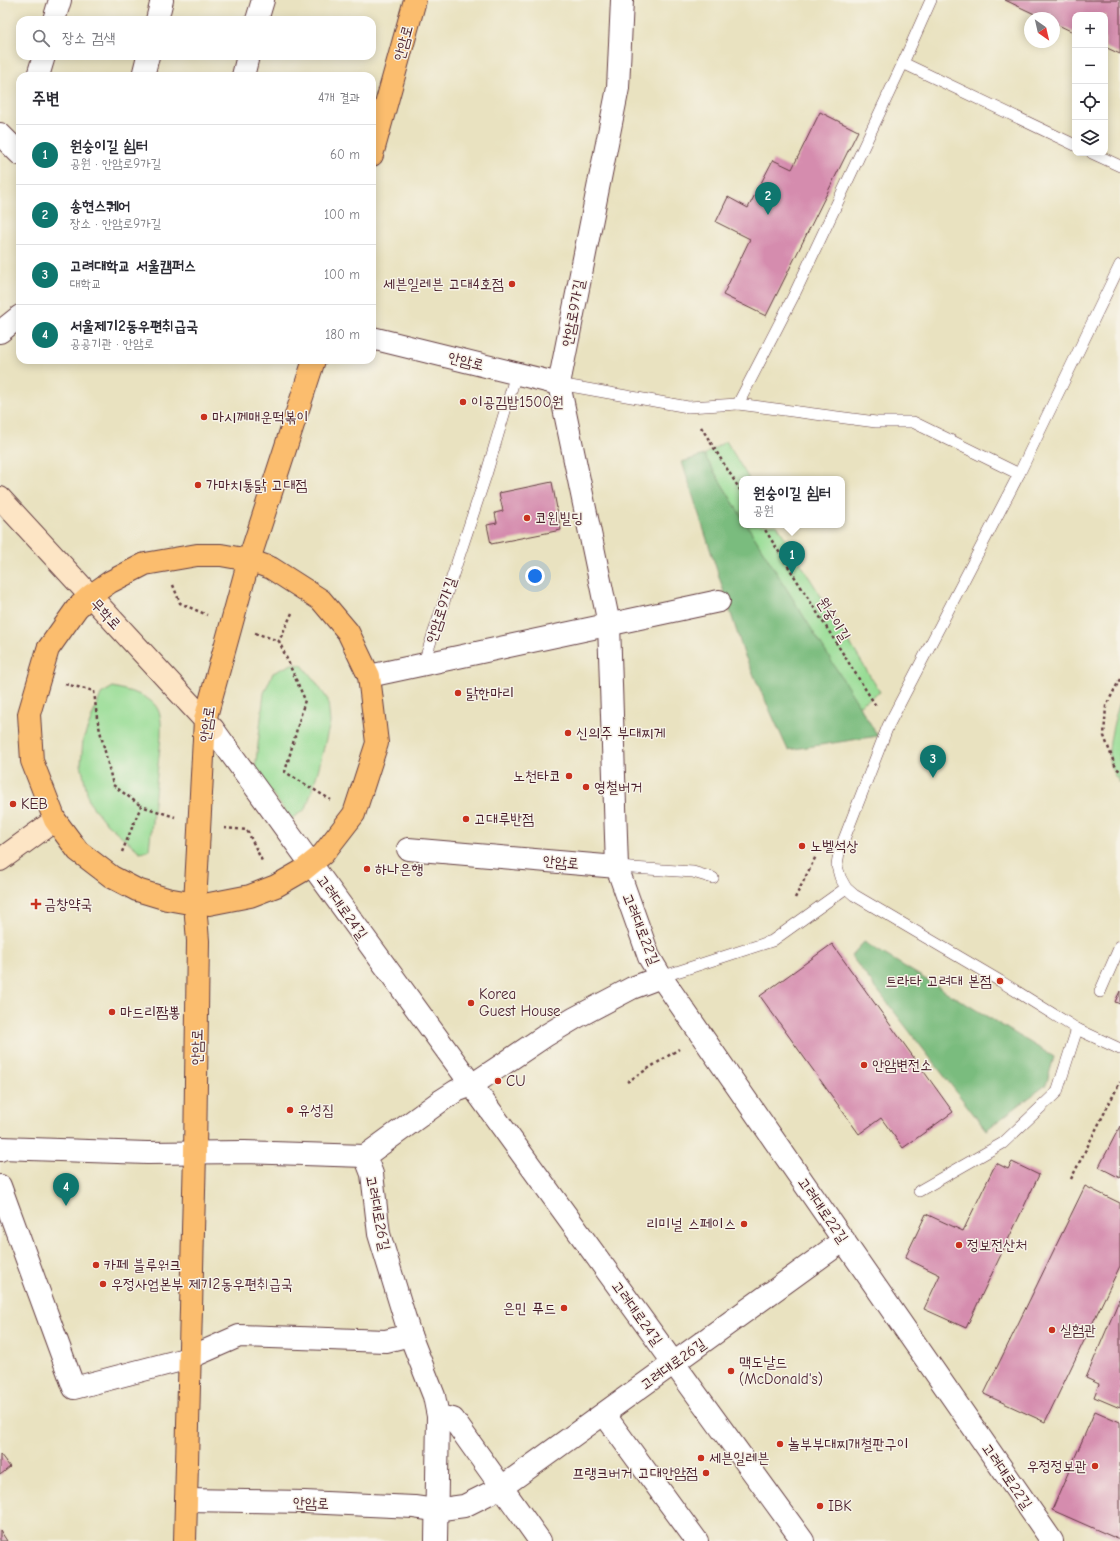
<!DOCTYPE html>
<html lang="ko">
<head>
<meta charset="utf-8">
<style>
  :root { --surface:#fff; --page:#f7f7f7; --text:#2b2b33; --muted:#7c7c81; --line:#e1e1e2; --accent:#0f766e }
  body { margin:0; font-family:"Comic Neue","Poor Story",sans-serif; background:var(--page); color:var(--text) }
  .controls { position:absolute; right:12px; top:12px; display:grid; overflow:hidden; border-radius:8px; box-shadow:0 2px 10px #0003 }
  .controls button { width:36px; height:36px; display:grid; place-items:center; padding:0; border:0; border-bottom:1px solid var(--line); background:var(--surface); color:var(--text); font:20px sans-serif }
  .compass { position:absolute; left:1024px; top:12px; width:36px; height:36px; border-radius:50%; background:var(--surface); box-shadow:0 2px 10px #0003; rotate:146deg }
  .you { position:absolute; left:535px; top:576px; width:14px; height:14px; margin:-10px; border:3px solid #fff; border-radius:50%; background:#1a73e8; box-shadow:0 0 0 6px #1a73e833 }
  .badge { display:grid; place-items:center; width:26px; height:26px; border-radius:50%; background:var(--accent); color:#fff; font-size:13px; font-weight:700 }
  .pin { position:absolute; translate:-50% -33px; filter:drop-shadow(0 1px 2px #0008) }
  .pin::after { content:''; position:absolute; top:21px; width:14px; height:12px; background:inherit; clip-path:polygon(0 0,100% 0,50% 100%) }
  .popup { position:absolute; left:739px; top:476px; width:106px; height:52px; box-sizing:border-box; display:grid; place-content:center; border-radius:8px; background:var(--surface); filter:drop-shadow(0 1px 3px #0005); font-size:13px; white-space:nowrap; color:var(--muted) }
  .popup b { font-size:15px; color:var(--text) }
  .popup::after { content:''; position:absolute; left:50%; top:100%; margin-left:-8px; border:8px solid transparent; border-top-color:var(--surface) }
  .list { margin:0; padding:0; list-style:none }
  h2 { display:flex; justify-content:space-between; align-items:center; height:52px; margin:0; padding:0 16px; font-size:17px }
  h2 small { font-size:13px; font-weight:400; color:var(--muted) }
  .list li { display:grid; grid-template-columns:26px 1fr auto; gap:12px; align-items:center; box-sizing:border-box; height:60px; padding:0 16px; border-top:1px solid var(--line) }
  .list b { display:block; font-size:15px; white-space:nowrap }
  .list p { margin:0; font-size:13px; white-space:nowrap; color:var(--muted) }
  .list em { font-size:13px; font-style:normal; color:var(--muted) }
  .icon { flex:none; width:22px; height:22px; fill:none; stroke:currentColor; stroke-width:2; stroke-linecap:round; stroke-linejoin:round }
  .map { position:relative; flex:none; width:1120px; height:1541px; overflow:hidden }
  .search { position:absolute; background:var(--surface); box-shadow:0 2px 10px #0003; left:16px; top:16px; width:360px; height:44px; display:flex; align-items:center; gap:10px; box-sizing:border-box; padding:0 14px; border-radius:12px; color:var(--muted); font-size:15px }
  .panel { position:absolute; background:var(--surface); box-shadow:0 2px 10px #0003; left:16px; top:72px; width:360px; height:292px; border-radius:12px }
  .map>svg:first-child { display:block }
  .green { fill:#98dd95; stroke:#717e60 }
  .forest { fill:#7abc7e; stroke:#626e54 }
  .building { fill:#d58cae }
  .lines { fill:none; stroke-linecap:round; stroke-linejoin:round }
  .service-casing { stroke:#623c41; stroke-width:12 }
  .minor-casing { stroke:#623c41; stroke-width:24 }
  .secondary-casing { stroke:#623c41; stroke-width:24 }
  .primary-casing { stroke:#623c41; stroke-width:24 }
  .path { stroke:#623c41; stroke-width:2.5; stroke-dasharray:3 3; stroke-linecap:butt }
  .service { stroke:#fff; stroke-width:11 }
  .minor { stroke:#fff; stroke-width:22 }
  .secondary { stroke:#fde5c5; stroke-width:22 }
  .primary { stroke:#fbbd6e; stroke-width:22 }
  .poi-dot { fill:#c8321e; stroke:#f7f3e8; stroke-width:1.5 }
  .labels { text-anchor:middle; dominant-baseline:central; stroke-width:3; stroke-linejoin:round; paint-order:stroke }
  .street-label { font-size:15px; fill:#4a1f2b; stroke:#f7f3e8 }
  .poi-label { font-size:15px; fill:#4a1f2b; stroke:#f7f3e8; text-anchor:start }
</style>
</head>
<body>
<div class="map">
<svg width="1120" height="1541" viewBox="0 0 1120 1541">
  <rect width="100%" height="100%" fill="#f7f3e8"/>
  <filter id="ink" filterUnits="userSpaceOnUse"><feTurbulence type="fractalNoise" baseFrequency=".025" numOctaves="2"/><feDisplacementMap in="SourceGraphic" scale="8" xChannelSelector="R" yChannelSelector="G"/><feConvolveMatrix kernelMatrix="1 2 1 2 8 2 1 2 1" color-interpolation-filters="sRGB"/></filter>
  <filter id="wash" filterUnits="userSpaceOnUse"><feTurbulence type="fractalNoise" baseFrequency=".012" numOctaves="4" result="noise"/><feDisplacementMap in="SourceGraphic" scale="16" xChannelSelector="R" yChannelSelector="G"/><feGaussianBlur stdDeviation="0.9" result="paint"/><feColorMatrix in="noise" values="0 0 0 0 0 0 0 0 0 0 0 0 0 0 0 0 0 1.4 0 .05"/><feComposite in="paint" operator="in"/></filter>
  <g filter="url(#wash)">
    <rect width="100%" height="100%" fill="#e9e2c0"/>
    <g class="green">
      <polygon points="726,441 749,479 742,479 742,517 704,455"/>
      <polygon points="747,525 777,525 880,692 858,706"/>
      <polygon points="292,664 302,665 315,681 328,700 330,723 318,771 306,809 291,819 255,770 264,693 273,673"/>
      <path d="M113 687C128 691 153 695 159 712 162 720 161 729 161 737L149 850 140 852 104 821 89 802 81 764 83 740 101 694Z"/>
      <path d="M1120 702V783C1115 777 1109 766 1109 758 1108 743 1115 716 1120 702Z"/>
    </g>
    <g class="forest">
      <polygon points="704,455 742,517 742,525 747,525 878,736 788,750 744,654 682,462"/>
      <polygon points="864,942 1054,1057 1046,1085 986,1130 851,956"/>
    </g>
    <g id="blocks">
      <g class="building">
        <polygon points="1005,0 1120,0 1120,54 1105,47 1105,15 1075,15 1075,33 1054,23 1054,18 1043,18"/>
        <polygon points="820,112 858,131 766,316 723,295 750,239 716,222 728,197 748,208 773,160 792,169"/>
        <polygon points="552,482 561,530 491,544 487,525 497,523 495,513 503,511 499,493"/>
        <polygon points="832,944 953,1112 903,1148 881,1118 859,1134 760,996"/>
        <polygon points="1120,991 1120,1004 1115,1002"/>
        <polygon points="1120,1126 1120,1178 1099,1167"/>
        <polygon points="1012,1162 1039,1175 966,1328 924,1309 940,1275 905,1258 926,1214 963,1231 996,1163 1008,1169"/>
        <polygon points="1085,1186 1120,1203 1120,1266 1045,1422 984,1394"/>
        <polygon points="1120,1298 1120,1408 1094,1397 1099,1384 1086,1378"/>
        <polygon points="1095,1411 1120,1422 1120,1540 1052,1510"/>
        <polygon points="0,1454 10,1467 0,1475"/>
        <polygon points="0,1530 7,1541 0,1541"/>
      </g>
    </g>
  </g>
  <g filter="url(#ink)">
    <use href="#blocks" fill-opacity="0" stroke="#623c41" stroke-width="1"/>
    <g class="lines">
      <defs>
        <g id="service">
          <polyline points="903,63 931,0"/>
          <polyline points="1092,153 1120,166"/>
          <polyline points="1120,265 1019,474 888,726 839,852 837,866 840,877 846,888 854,895 1000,981 1077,1029 1120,1049"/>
          <polyline points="559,384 688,407 738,404"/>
          <polyline points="1019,474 913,422 876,422 738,404 794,295 903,63 1075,145"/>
          <polyline points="423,665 486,475 516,374"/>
          <polyline points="617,867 693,872 713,878"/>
          <polyline points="661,977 772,941 846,888"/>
          <polyline points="1100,992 1120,946"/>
          <polyline points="919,1191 1003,1143 1057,1092 1077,1029"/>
        </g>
        <g id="minor">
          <polyline points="622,0 618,88 559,384 609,624 617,867 649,957 661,977 1052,1541"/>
          <polyline points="54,20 60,0"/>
          <polyline points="157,20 162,0"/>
          <polyline points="257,20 263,0"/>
          <polyline points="38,76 44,56"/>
          <polyline points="143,76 148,56"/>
          <polyline points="243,76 248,56"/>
          <polyline points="0,134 20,154"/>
          <polyline points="0,332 20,316"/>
          <polyline points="372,338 559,384"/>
          <polyline points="369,676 719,601"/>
          <polyline points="213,729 803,1541"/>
          <polyline points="408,849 617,867"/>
          <polyline points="0,1150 1,1148 147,1153 244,1152 365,1156"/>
          <polyline points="0,1186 74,1388 189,1358 239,1336 386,1341 410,1335"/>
          <polyline points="604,1414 697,1541"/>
          <polyline points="186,1500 304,1502 414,1507 435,1510 464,1506 502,1487 844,1240"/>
          <polyline points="436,1541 438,1416"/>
          <polyline points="540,1541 453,1419 438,1416 434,1396 410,1335 379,1234 372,1174 365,1156 442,1100 456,1091 472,1085 545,1036 575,1018 632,988 661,977"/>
        </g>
        <g id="secondary">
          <polyline points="0,498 213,729"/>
          <polyline points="0,860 55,820"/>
        </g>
        <g id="primary">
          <polyline points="372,155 415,0"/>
          <polyline points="195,904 167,899 137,890 112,877 78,851 55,820 32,761 29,714 48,649 77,608 90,596 110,582 145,564 197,555 221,555 249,560"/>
          <polyline points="209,904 250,896 276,886 302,871 323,854 354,814 377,743 369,676 348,632 321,600 271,568 257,563"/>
          <polyline points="185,1541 195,1153 198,941 195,904 205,720 249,560 314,360"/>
        </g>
      </defs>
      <use href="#service" class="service-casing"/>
      <use href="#minor" class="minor-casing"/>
      <use href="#secondary" class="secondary-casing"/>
      <use href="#primary" class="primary-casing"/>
      <g class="path">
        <polyline points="701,427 742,493"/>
        <polyline points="762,525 876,706"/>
        <polyline points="173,585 180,603 207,615"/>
        <polyline points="292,613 279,641 305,700 285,772 331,800"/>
        <polyline points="255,633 279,641"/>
        <polyline points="1120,679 1106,706 1104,736 1116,768 1120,771"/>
        <polyline points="65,684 94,691 97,718 113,785 141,806"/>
        <polyline points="224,828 247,830 263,863"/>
        <polyline points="122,852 141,806 175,817"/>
        <polyline points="795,898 816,856"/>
        <polyline points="627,1082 679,1049"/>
        <polyline points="1071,1179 1120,1082"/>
      </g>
      <use href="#service" class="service"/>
      <use href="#minor" class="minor"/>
      <use href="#secondary" class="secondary"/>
      <use href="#primary" class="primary"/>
    </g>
  </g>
  <g class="poi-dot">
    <circle cx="512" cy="284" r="4"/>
    <circle cx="463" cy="402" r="4"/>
    <circle cx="204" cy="417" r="4"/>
    <circle cx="198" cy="485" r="4"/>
    <circle cx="527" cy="518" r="4"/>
    <circle cx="458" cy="693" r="4"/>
    <circle cx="568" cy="733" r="4"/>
    <circle cx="569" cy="776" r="4"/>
    <circle cx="586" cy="787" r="4"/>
    <circle cx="13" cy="804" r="4"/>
    <circle cx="466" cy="819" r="4"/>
    <circle cx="802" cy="846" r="4"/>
    <circle cx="367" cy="869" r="4"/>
    <path d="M34 898h4v4h4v4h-4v4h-4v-4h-4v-4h4z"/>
    <circle cx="1000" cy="981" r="4"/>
    <circle cx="471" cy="1003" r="4"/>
    <circle cx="112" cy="1012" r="4"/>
    <circle cx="864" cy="1065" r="4"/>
    <circle cx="498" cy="1081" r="4"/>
    <circle cx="290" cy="1110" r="4"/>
    <circle cx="744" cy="1224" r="4"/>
    <circle cx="959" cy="1245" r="4"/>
    <circle cx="96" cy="1265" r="4"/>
    <circle cx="103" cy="1284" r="4"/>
    <circle cx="564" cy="1308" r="4"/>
    <circle cx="1052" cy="1330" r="4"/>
    <circle cx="731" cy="1371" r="4"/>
    <circle cx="780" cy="1444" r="4"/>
    <circle cx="701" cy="1458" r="4"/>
    <circle cx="1095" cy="1466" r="4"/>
    <circle cx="706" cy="1473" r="4"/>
    <circle cx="820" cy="1506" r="4"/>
  </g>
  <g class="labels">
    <g class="street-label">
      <text transform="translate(403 43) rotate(-75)">안암로</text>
      <text transform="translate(573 313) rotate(-79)">안암로9가길</text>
      <text transform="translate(466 361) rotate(14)">안암로</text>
      <text transform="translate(441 610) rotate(-72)">안암로9가길</text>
      <text transform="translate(106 614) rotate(47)">무학로</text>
      <text transform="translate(834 619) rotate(58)">원숭이길</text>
      <text transform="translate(207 724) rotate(-82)">안암로</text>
      <text transform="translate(561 862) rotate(5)">안암로</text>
      <text transform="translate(342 907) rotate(54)">고려대로24길</text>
      <text transform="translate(641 929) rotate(68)">고려대로22길</text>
      <text transform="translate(197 1047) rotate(-89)">안암로</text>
      <text transform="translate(823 1210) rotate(55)">고려대로22길</text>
      <text transform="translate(378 1213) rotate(79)">고려대로26길</text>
      <text transform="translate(637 1313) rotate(54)">고려대로24길</text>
      <text transform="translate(673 1364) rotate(-36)">고려대로26길</text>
      <text transform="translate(1007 1476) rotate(55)">고려대로22길</text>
      <text transform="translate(311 1503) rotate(2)">안암로</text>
    </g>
    <g class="poi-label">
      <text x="504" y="284" text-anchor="end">세븐일레븐 고대4호점</text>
      <text x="471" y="402">이공김밥1500원</text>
      <text x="212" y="417">마시께매운떡볶이</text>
      <text x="206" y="485">가마치통닭 고대점</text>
      <text x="535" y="518">코윈빌딩</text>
      <text x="466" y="693">닭한마리</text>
      <text x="576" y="733">신의주 부대찌게</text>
      <text x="561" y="776" text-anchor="end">노천타코</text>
      <text x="594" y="787">영철버거</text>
      <text x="21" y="804">KEB</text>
      <text x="474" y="819">고대루반점</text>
      <text x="810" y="846">노벨석상</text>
      <text x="375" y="869">하나은행</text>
      <text x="44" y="904">금창약국</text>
      <text x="992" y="981" text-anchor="end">트라타 고려대 본점</text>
      <text x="479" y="994">Korea<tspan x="479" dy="17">Guest House</tspan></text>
      <text x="120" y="1012">마드리짬뽕</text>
      <text x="872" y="1065">안암변전소</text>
      <text x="506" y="1081">CU</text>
      <text x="298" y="1110">유성집</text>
      <text x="736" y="1224" text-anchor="end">리미널 스페이스</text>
      <text x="967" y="1245">정보전산처</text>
      <text x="104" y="1265">카페 블루워크</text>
      <text x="111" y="1284">우정사업본부 제기2동우편취급국</text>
      <text x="556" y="1308" text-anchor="end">은민 푸드</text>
      <text x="1060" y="1330">실험관</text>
      <text x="739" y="1362">맥도날드<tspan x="739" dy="17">(McDonald's)</tspan></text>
      <text x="788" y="1444">놀부부대찌개철판구이</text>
      <text x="709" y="1458">세븐일레븐</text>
      <text x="1087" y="1466" text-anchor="end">우정정보관</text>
      <text x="698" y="1473" text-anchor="end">프랭크버거 고대안암점</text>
      <text x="828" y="1506">IBK</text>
    </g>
  </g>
</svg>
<div class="controls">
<button>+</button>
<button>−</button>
<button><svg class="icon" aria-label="locate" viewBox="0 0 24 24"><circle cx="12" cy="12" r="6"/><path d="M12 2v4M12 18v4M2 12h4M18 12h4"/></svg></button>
<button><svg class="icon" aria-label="layers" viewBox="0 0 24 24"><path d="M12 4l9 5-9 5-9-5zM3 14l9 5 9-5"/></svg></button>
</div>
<svg class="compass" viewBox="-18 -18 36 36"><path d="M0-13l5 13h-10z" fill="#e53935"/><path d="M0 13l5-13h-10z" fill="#7c7c81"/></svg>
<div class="you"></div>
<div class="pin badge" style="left:792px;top:574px">1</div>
<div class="popup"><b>원숭이길 쉼터</b>공원</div>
<div class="pin badge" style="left:768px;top:215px">2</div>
<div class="pin badge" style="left:933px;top:778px">3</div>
<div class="pin badge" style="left:66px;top:1206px">4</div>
<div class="search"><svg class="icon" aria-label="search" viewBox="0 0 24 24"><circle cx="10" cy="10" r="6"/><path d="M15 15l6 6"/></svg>장소 검색</div>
<section class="panel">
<h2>주변<small>4개 결과</small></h2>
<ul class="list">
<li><span class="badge">1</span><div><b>원숭이길 쉼터</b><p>공원 · 안암로9가길</p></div><em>60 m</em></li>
<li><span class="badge">2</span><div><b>송현스퀘어</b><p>장소 · 안암로9가길</p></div><em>100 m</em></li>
<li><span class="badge">3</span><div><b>고려대학교 서울캠퍼스</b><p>대학교</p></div><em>100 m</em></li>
<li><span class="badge">4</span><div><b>서울제기2동우편취급국</b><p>공공기관 · 안암로</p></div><em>180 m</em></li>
</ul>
</section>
</div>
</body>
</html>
